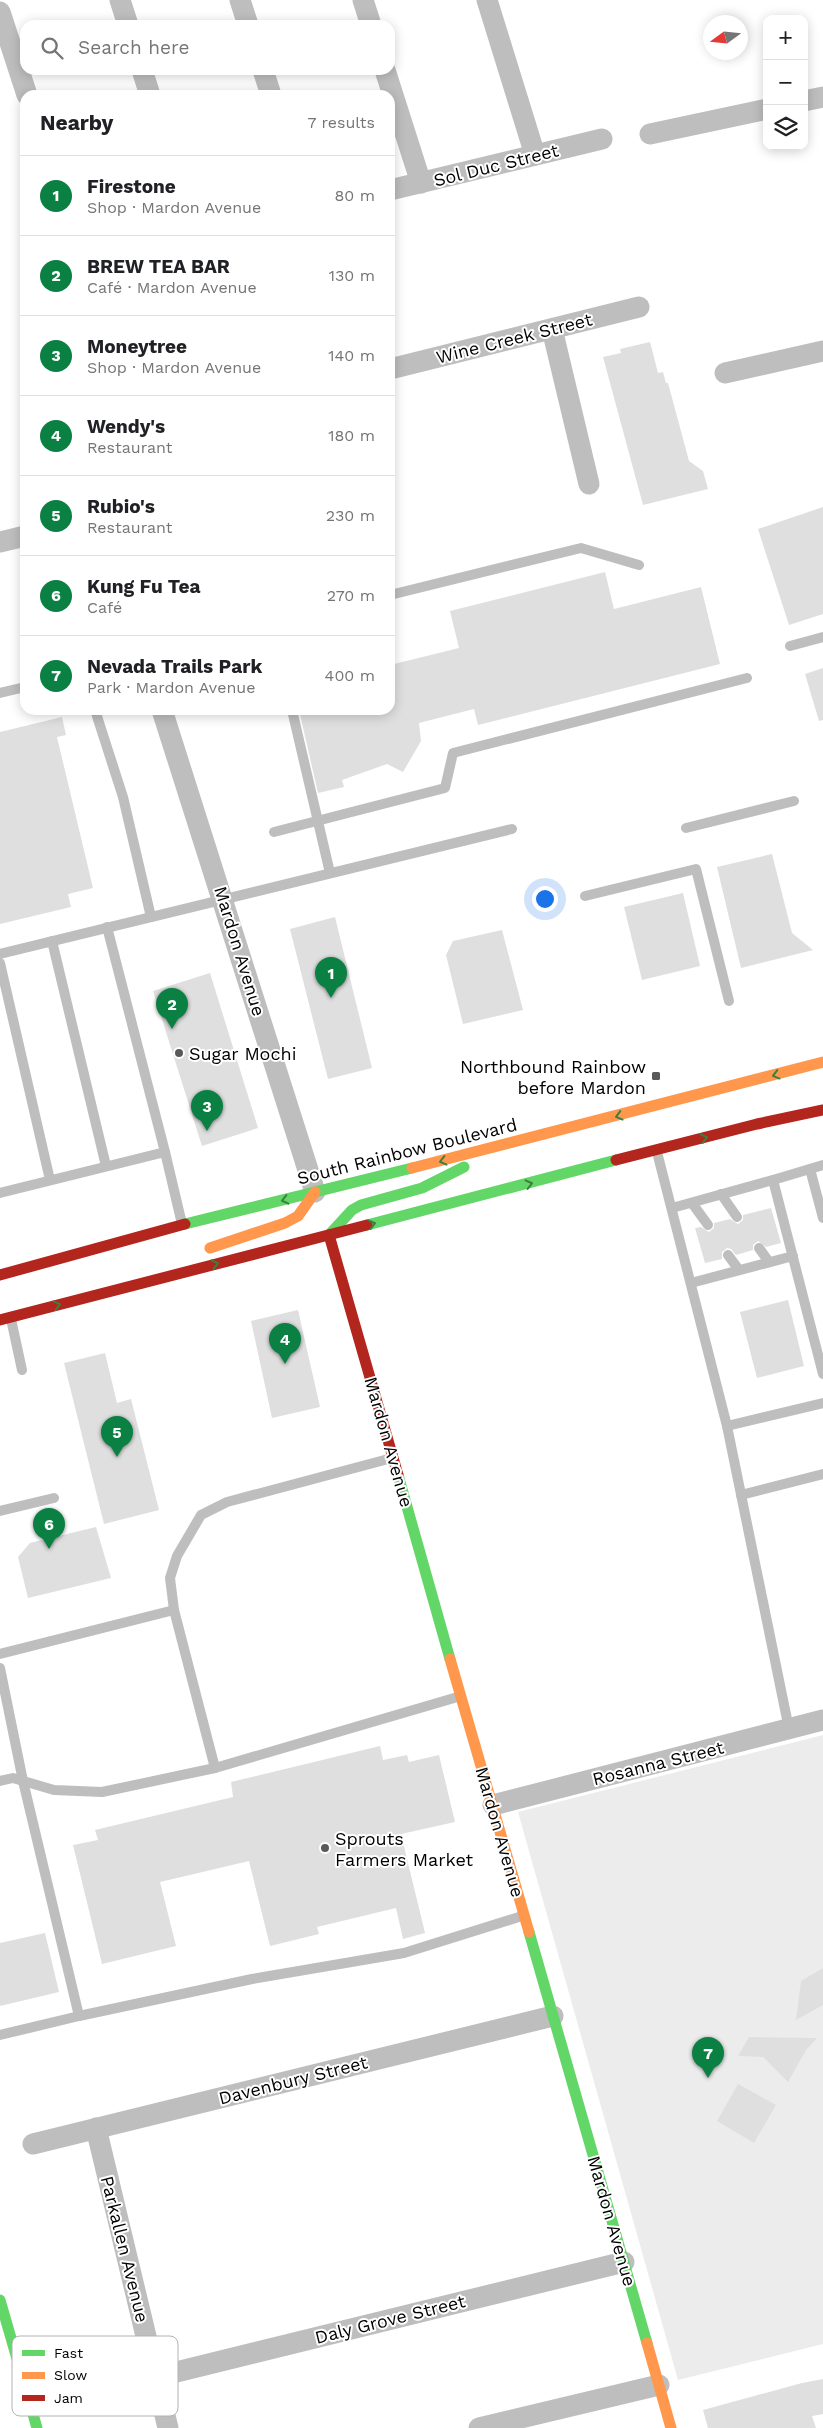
<!DOCTYPE html>
<html lang="en">
<head>
<meta charset="utf-8">
<style>
  :root { --surface:#fff; --page:#f6f6f6; --text:#202124; --muted:#757577; --line:#e0e0e0; --accent:#0b8043 }
  body { margin:0; font-family:"Work Sans",sans-serif; background:var(--page); color:var(--text) }
  .controls { position:absolute; right:15px; top:15px; display:grid; overflow:hidden; border-radius:10px; box-shadow:0 2px 12px #0003 }
  .controls button { width:45px; height:45px; display:grid; place-items:center; padding:0; border:0; border-bottom:1px solid var(--line); background:var(--surface); color:var(--text); font:25px sans-serif }
  .compass { position:absolute; left:703px; top:15px; width:45px; height:45px; border-radius:50%; background:var(--surface); box-shadow:0 2px 12px #0003; rotate:255deg }
  .you { position:absolute; left:544px; top:898px; width:18px; height:18px; margin:-12px; border:4px solid #fff; border-radius:50%; background:#1a73e8; box-shadow:0 0 0 8px #1a73e833 }
  .badge { display:grid; place-items:center; width:32px; height:32px; border-radius:50%; background:var(--accent); color:#fff; font-size:16px; font-weight:700 }
  .pin { position:absolute; translate:-50% -41px; filter:drop-shadow(0 1px 2px #0008) }
  .pin::after { content:''; position:absolute; top:26px; width:18px; height:15px; background:inherit; clip-path:polygon(0 0,100% 0,50% 100%) }
  .list { margin:0; padding:0; list-style:none }
  h2 { display:flex; justify-content:space-between; align-items:center; height:65px; margin:0; padding:0 20px; font-size:21px }
  h2 small { font-size:16px; font-weight:400; color:var(--muted) }
  .list li { display:grid; grid-template-columns:32px 1fr auto; gap:15px; align-items:center; box-sizing:border-box; height:80px; padding:0 20px; border-top:1px solid var(--line) }
  .list b { display:block; font-size:19px; white-space:nowrap }
  .list p { margin:0; font-size:16px; white-space:nowrap; color:var(--muted) }
  .list em { font-size:16px; font-style:normal; color:var(--muted) }
  .icon { flex:none; width:28px; height:28px; fill:none; stroke:currentColor; stroke-width:2; stroke-linecap:round; stroke-linejoin:round }
  .map { position:relative; flex:none; width:823px; height:2428px; overflow:hidden }
  .search { position:absolute; background:var(--surface); box-shadow:0 2px 12px #0003; left:20px; top:20px; width:375px; height:55px; display:flex; align-items:center; gap:12px; box-sizing:border-box; padding:0 18px; border-radius:15px; color:var(--muted); font-size:19px }
  .panel { position:absolute; background:var(--surface); box-shadow:0 2px 12px #0003; left:20px; top:90px; width:375px; height:625px; border-radius:15px }
  .map>svg:first-child { display:block }
  .green { fill:#ececec }
  .building { fill:#dfdfdf }
  .lines { fill:none; stroke-linecap:round; stroke-linejoin:round }
  .lane { stroke:#bebebe; stroke-width:10 }
  .street { stroke:#bebebe; stroke-width:21 }
  .fast { stroke:#63d668; stroke-width:11 }
  .slow { stroke:#ff974d; stroke-width:11 }
  .jam { stroke:#b3261e; stroke-width:11 }
  .oneway { stroke:#3b803e }
  .poi-dot { fill:#595959; stroke:#fff; stroke-width:2 }
  .labels { text-anchor:middle; dominant-baseline:central; stroke-width:4; stroke-linejoin:round; paint-order:stroke }
  .street-label { font-size:18px; fill:#000; stroke:#fff }
  .poi-label { font-size:18px; fill:#000; stroke:#fff; text-anchor:start }
  .key { fill:#fff; stroke:#b2b2b2; stroke-width:1 }
  .key-label { font-size:14px; fill:#000 }
</style>
</head>
<body>
<div class="map">
<svg width="823" height="2428" viewBox="0 0 823 2428">
  <rect width="100%" height="100%" fill="#fff"/>
  <polygon class="green" points="823,1735 823,2344 678,2380 518,1812"/>
  <g class="building">
    <polygon points="650,342 658,373 663,372 666,383 668,383 689,461 703,471 708,489 643,505 603,357 621,353 620,349"/>
    <polygon points="823,507 823,614 789,625 758,529"/>
    <polygon points="605,572 614,609 701,587 720,664 478,725 474,709 419,723 421,741 403,772 387,764 342,780 344,787 318,793 299,710 390,710 390,665 459,648 450,611"/>
    <polygon points="823,668 823,720 819,721 805,674"/>
    <polygon points="62,717 66,735 57,737 93,888 68,894 71,907 0,924 0,732"/>
    <polygon points="772,854 792,933 813,950 741,968 717,867"/>
    <polygon points="683,893 700,966 642,980 624,907"/>
    <polygon points="335,917 372,1068 328,1079 290,929"/>
    <polygon points="502,930 523,1010 463,1024 446,955 453,941"/>
    <polygon points="210,973 258,1128 202,1146 153,991"/>
    <polygon points="771,1208 781,1243 766,1247 758,1241 753,1245 753,1250 736,1255 731,1249 727,1248 722,1252 722,1259 705,1263 695,1228 701,1227 709,1232 714,1228 714,1223 730,1219 738,1224 743,1220 743,1215"/>
    <polygon points="788,1300 804,1366 757,1378 740,1312"/>
    <polygon points="298,1310 320,1407 272,1418 251,1321"/>
    <polygon points="105,1353 117,1403 131,1399 159,1510 104,1524 64,1363"/>
    <polygon points="96,1527 111,1578 28,1598 18,1557 30,1543"/>
    <polygon points="380,1746 383,1760 407,1755 409,1762 439,1755 455,1822 401,1834 425,1933 403,1939 396,1908 317,1927 319,1934 270,1946 249,1861 160,1882 176,1946 102,1964 73,1845 98,1840 95,1830 233,1797 231,1782"/>
    <polygon points="45,1933 59,1992 0,2006 0,1943"/>
    <polygon points="823,1968 823,2005 796,2020 801,1981"/>
    <polygon points="749,2037 817,2038 806,2050 788,2082 763,2057 738,2056"/>
    <polygon points="738,2084 776,2105 754,2143 717,2121"/>
    <polygon points="823,2379 823,2414 812,2416 816,2428 708,2428 703,2410 802,2383"/>
  </g>
  <g class="lines">
    <g class="lane">
      <polyline points="390,595 581,548 639,565"/>
      <polyline points="790,646 823,637"/>
      <polyline points="0,693 25,687"/>
      <polyline points="95,710 123,797 151,917"/>
      <polyline points="292,710 330,873"/>
      <polyline points="686,828 794,801"/>
      <polyline points="274,832 445,788 453,753 747,678"/>
      <polyline points="585,896 696,869 729,1001"/>
      <polyline points="107,927 165,1152 182,1224"/>
      <polyline points="52,941 106,1166"/>
      <polyline points="0,954 512,829"/>
      <polyline points="0,963 50,1180"/>
      <polyline points="657,1152 727,1426 823,1403"/>
      <polyline points="823,1165 773,1180 823,1374"/>
      <polyline points="810,1169 823,1218"/>
      <polyline points="0,1193 165,1152"/>
      <polyline points="721,1194 737,1217"/>
      <polyline points="692,1203 708,1225"/>
      <polyline points="672,1208 773,1180"/>
      <polyline points="759,1248 769,1262"/>
      <polyline points="728,1255 739,1270"/>
      <polyline points="691,1283 793,1256"/>
      <polyline points="11,1319 22,1370"/>
      <polyline points="727,1426 789,1729"/>
      <polyline points="741,1495 823,1474"/>
      <polyline points="0,1511 54,1498"/>
      <polyline points="0,1654 174,1610"/>
      <polyline points="0,1668 23,1781 79,2016"/>
      <polyline points="215,1768 174,1610 170,1578 177,1556 201,1515 227,1502 392,1458"/>
      <polyline points="0,1781 13,1778 54,1790 102,1792 215,1768 461,1696"/>
      <polyline points="0,2035 79,2016 252,1979 404,1953 522,1916"/>
    </g>
    <g class="street">
      <polyline points="120,0 128,25"/>
      <polyline points="240,0 248,25"/>
      <polyline points="363,0 371,25"/>
      <polyline points="487,0 535,155"/>
      <polyline points="0,12 27,95"/>
      <polyline points="142,70 150,95"/>
      <polyline points="263,70 271,95"/>
      <polyline points="385,70 421,183"/>
      <polyline points="804,101 823,97"/>
      <polyline points="650,134 767,109"/>
      <polyline points="390,190 602,139"/>
      <polyline points="552,329 589,484"/>
      <polyline points="390,369 639,307"/>
      <polyline points="725,373 823,351"/>
      <polyline points="0,542 25,536"/>
      <polyline points="162,710 315,1192"/>
      <polyline points="493,1805 823,1720"/>
      <polyline points="96,2128 168,2428"/>
      <polyline points="33,2144 553,2016"/>
      <polyline points="156,2377 624,2262"/>
      <polyline points="479,2428 659,2385"/>
    </g>
    <g class="fast">
      <polyline points="185,1224 412,1168"/>
      <polyline points="367,1225 616,1160"/>
      <polyline points="329,1235 352,1210 361,1205 422,1188 464,1167"/>
      <polyline points="398,1475 450,1659"/>
      <polyline points="529,1932 647,2343"/>
      <polyline points="0,2300 37,2428"/>
    </g>
    <g class="slow">
      <polyline points="412,1168 823,1062"/>
      <polyline points="210,1248 285,1223 298,1216 315,1192"/>
      <polyline points="450,1659 529,1932"/>
      <polyline points="647,2343 671,2428"/>
    </g>
    <g class="jam">
      <polyline points="616,1160 757,1124 823,1110"/>
      <polyline points="329,1235 398,1475"/>
      <polyline points="0,1275 185,1224"/>
      <polyline points="0,1320 367,1225"/>
    </g>
  </g>
  <defs><path id="oneway-chevron" d="M-2-3.5L2.5 0L-2 3.5" fill="none" stroke-width="1.6" stroke-linecap="round" stroke-linejoin="round" transform="scale(1.25)"/></defs>
  <g class="oneway">
    <use href="#oneway-chevron" transform="translate(776 1075) rotate(165)"/>
    <use href="#oneway-chevron" transform="translate(619 1116) rotate(165)"/>
    <use href="#oneway-chevron" transform="translate(704 1138) rotate(-15)"/>
    <use href="#oneway-chevron" transform="translate(443 1161) rotate(166)"/>
    <use href="#oneway-chevron" transform="translate(529 1184) rotate(-14)"/>
    <use href="#oneway-chevron" transform="translate(285 1200) rotate(166)"/>
    <use href="#oneway-chevron" transform="translate(372 1224) rotate(-14)"/>
    <use href="#oneway-chevron" transform="translate(215 1264) rotate(-14)"/>
    <use href="#oneway-chevron" transform="translate(57 1305) rotate(-15)"/>
  </g>
  <g class="poi-dot">
    <circle cx="179" cy="1053" r="5"/>
    <rect x="651" y="1071" width="10" height="10" rx="2.5"/>
    <circle cx="325" cy="1848" r="5"/>
  </g>
  <g class="labels">
    <g class="street-label">
      <text transform="translate(496 165) rotate(-14)">Sol Duc Street</text>
      <text transform="translate(514 338) rotate(-14)">Wine Creek Street</text>
      <text transform="translate(240 951) rotate(73)">Mardon Avenue</text>
      <text transform="translate(407 1151) rotate(-14)">South Rainbow Boulevard</text>
      <text transform="translate(389 1442) rotate(74)">Mardon Avenue</text>
      <text transform="translate(658 1763) rotate(-14)">Rosanna Street</text>
      <text transform="translate(500 1832) rotate(74)">Mardon Avenue</text>
      <text transform="translate(293 2080) rotate(-14)">Davenbury Street</text>
      <text transform="translate(612 2221) rotate(74)">Mardon Avenue</text>
      <text transform="translate(125 2249) rotate(76)">Parkallen Avenue</text>
      <text transform="translate(390 2319) rotate(-14)">Daly Grove Street</text>
    </g>
    <g class="poi-label">
      <text x="189" y="1053">Sugar Mochi</text>
      <text x="646" y="1066" text-anchor="end">Northbound Rainbow<tspan x="646" dy="21">before Mardon</tspan></text>
      <text x="335" y="1838">Sprouts<tspan x="335" dy="21">Farmers Market</tspan></text>
    </g>
  </g>
  <rect x="12" y="2336" width="166" height="80" rx="8" class="key"/>
  <rect x="22" y="2350" width="23" height="6" fill="#63d668"/>
  <rect x="22" y="2372" width="23" height="7" fill="#ff974d"/>
  <rect x="22" y="2395" width="23" height="6" fill="#b3261e"/>
  <g class="key-label">
    <text x="54" y="2358">Fast</text>
    <text x="54" y="2380">Slow</text>
    <text x="54" y="2403">Jam</text>
  </g>
</svg>
<div class="controls">
<button>+</button>
<button>−</button>
<button><svg class="icon" aria-label="layers" viewBox="0 0 24 24"><path d="M12 4l9 5-9 5-9-5zM3 14l9 5 9-5"/></svg></button>
</div>
<svg class="compass" viewBox="-18 -18 36 36"><path d="M0-13l5 13h-10z" fill="#e53935"/><path d="M0 13l5-13h-10z" fill="#757577"/></svg>
<div class="you"></div>
<div class="pin badge" style="left:331px;top:998px">1</div>
<div class="pin badge" style="left:172px;top:1029px">2</div>
<div class="pin badge" style="left:207px;top:1131px">3</div>
<div class="pin badge" style="left:285px;top:1364px">4</div>
<div class="pin badge" style="left:117px;top:1457px">5</div>
<div class="pin badge" style="left:49px;top:1549px">6</div>
<div class="pin badge" style="left:708px;top:2078px">7</div>
<div class="search"><svg class="icon" aria-label="search" viewBox="0 0 24 24"><circle cx="10" cy="10" r="6"/><path d="M15 15l6 6"/></svg>Search here</div>
<section class="panel">
<h2>Nearby<small>7 results</small></h2>
<ul class="list">
<li><span class="badge">1</span><div><b>Firestone</b><p>Shop · Mardon Avenue</p></div><em>80 m</em></li>
<li><span class="badge">2</span><div><b>BREW TEA BAR</b><p>Café · Mardon Avenue</p></div><em>130 m</em></li>
<li><span class="badge">3</span><div><b>Moneytree</b><p>Shop · Mardon Avenue</p></div><em>140 m</em></li>
<li><span class="badge">4</span><div><b>Wendy's</b><p>Restaurant</p></div><em>180 m</em></li>
<li><span class="badge">5</span><div><b>Rubio's</b><p>Restaurant</p></div><em>230 m</em></li>
<li><span class="badge">6</span><div><b>Kung Fu Tea</b><p>Café</p></div><em>270 m</em></li>
<li><span class="badge">7</span><div><b>Nevada Trails Park</b><p>Park · Mardon Avenue</p></div><em>400 m</em></li>
</ul>
</section>
</div>
</body>
</html>
